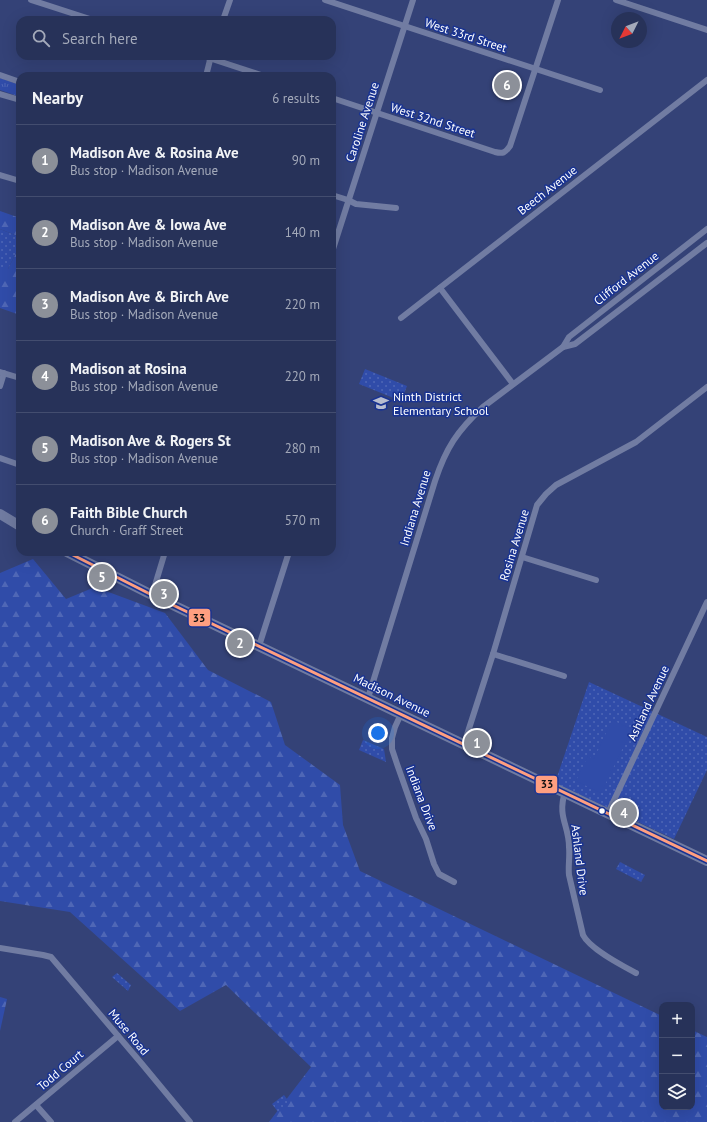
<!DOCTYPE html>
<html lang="en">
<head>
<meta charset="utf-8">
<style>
  :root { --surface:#273259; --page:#2f3a5f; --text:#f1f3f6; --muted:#a4aaba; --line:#434d6f; --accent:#8c9099 }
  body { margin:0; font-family:"PT Sans",sans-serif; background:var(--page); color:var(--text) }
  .controls { position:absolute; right:12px; bottom:12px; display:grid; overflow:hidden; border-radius:8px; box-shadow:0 4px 16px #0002 }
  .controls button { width:36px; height:36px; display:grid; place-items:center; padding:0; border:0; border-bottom:1px solid var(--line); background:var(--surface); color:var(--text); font:20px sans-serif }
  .compass { position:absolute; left:611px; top:12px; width:36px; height:36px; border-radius:50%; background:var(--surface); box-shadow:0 4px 16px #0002; rotate:228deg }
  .you { position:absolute; left:378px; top:733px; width:14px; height:14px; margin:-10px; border:3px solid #fff; border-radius:50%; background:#1a73e8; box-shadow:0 0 0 6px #1a73e833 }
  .badge { display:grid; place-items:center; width:26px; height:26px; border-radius:50%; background:var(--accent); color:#fff; font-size:13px; font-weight:700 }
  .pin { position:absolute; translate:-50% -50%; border:2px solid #fff; box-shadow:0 1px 4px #0006 }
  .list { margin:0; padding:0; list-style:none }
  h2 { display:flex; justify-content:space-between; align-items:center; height:52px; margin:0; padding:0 16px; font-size:17px }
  h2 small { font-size:13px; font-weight:400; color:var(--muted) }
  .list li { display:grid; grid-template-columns:26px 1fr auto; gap:12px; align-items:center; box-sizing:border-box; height:72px; padding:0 16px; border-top:1px solid var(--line) }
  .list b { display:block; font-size:15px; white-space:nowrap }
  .list p { margin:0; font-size:13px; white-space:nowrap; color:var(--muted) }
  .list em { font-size:13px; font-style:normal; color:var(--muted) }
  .icon { flex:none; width:22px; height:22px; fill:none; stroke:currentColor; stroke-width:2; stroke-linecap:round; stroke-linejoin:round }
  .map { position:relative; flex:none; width:707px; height:1122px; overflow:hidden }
  .search { position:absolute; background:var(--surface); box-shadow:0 4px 16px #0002; left:16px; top:16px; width:320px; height:44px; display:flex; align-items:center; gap:10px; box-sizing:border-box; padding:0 14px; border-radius:12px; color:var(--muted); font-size:15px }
  .panel { position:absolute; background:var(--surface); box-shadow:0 4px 16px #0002; left:16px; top:72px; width:320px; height:484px; border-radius:12px }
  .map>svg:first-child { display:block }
  .grass { fill:url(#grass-tufts) }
  .forest { fill:url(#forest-firs) }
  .park { fill:url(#park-dots) }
  .pitch { fill:#304ca9 }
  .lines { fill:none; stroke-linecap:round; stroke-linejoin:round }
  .street { stroke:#717ca2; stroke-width:6 }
  .primary { stroke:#707ba1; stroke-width:10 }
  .bus-1-casing { stroke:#193392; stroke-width:6 }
  .bus-1 { stroke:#ff9f80; stroke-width:3 }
  .bus-dot { fill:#fff; stroke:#193392; stroke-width:1.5 }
  .labels { text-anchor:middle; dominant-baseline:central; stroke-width:3; stroke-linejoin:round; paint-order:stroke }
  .street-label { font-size:12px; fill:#fff; stroke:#193392 }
  .poi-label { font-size:12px; fill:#fff; stroke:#193392; text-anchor:start }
  .line-badge { stroke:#193392; stroke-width:1.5 }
  .pale-badge-label { font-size:11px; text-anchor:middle; font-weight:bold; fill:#111 }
</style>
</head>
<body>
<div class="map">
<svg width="707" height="1122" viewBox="0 0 707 1122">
  <defs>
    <pattern id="grass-tufts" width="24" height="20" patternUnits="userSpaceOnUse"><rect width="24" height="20" fill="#304ca9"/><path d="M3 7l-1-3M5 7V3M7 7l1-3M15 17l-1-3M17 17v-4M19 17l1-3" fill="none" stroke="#4f67b6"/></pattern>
    <pattern id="forest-firs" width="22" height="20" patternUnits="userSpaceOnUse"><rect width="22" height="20" fill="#304ca9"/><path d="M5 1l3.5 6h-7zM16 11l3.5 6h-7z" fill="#4f67b6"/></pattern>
    <pattern id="park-dots" width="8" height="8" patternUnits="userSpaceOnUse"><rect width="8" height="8" fill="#304ca9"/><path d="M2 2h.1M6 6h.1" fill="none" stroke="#4f67b6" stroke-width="1.8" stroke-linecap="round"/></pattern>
  </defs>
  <rect width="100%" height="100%" fill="#344277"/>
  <polygon class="grass" points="0,78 20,85 20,97 0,90"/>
  <g class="forest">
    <polygon points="0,211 20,218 20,237 0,229"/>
    <polygon points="20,245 20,315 0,308 0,269 8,269"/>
    <polygon points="33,559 66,599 95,587 165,613 208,670 271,702 285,745 340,785 343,825 360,871 662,1016 662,1107 692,1107 692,1030 707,1037 707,1122 269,1122 311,1067 226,985 180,1011 70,912 0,901 0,573"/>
    <polygon points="0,997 7,999 0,1031"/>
  </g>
  <g class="park">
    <polygon points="0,229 20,237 20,245 8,269 0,269"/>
    <polygon points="365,369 407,386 401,401 359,384"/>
    <polygon points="589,682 707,737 707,770 674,839 555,783"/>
    <polygon points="363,740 384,749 386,762 359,750"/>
    <polygon points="620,862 645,875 641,882 616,869"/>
    <polygon points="117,973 131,985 128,991 112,977"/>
    <polygon points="284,1095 290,1103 278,1112 272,1104"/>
  </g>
  <polygon class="pitch" points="612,720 632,729 601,793 576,781 588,756 594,759"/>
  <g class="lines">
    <g class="street">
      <polyline points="31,0 93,20"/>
      <polyline points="325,0 600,90"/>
      <polyline points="616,0 707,30"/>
      <polyline points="223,20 230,0"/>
      <polyline points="203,56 264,76"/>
      <polyline points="0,75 20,82"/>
      <polyline points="206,76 211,56"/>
      <polyline points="0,94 20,100"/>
      <path d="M332 98 495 152C503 154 505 153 510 146L558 0"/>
      <polyline points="0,175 20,181"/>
      <polyline points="332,195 348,200 356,204 396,208"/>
      <polyline points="332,252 413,0"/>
      <polyline points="440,288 513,384"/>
      <polyline points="401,318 707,80"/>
      <polyline points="563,347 575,344 707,243"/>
      <polyline points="0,372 20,378"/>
      <polyline points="0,386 4,373"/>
      <polyline points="0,458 20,465"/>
      <polyline points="522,557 596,580"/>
      <polyline points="152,595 165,552"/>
      <polyline points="259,646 289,552"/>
      <polyline points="493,654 564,676"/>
      <path d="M368 698 435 481C446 448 457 431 483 407L563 347 569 337 707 229"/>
      <polyline points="401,714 395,727 392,738 392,749 397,764 416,818 426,839 434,864 439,874 454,882"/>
      <polyline points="464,744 493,654 537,505 546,494 556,485 636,442 707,387"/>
      <path d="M565 792C557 817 569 825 569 847 570 857 568 866 569 875L583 935C590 949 621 965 636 973"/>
      <polyline points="608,813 707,602"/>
      <polyline points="0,948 43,955 51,957 142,1064 190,1122"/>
      <polyline points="36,1105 51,1122"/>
      <polyline points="15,1122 118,1036"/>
    </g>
    <g class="primary">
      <polyline points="0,514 20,526"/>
      <polyline points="67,552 152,595 707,861"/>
    </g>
    <defs>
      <polyline id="bus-1" points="67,552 152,595 707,861"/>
    </defs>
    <use href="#bus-1" class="bus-1-casing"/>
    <use href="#bus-1" class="bus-1"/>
  </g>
  <defs>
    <symbol id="school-bare" viewBox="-9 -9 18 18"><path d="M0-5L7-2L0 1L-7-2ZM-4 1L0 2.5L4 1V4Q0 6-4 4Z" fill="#b8bdcf" stroke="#193392" stroke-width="2.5" paint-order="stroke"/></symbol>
  </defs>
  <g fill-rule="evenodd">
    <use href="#school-bare" x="370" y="392" width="22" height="22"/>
  </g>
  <circle class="bus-dot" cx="602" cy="811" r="3.5"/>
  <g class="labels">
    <g class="street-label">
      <text transform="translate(466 35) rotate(18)">West 33rd Street</text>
      <text transform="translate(433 120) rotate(18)">West 32nd Street</text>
      <text transform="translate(362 122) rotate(-72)">Caroline Avenue</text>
      <text transform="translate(547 190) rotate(-38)">Beech Avenue</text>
      <text transform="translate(626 278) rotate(-38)">Clifford Avenue</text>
      <text transform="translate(415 508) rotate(-73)">Indiana Avenue</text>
      <text transform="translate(514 545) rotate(-73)">Rosina Avenue</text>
      <text transform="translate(392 695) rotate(26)">Madison Avenue</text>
      <text transform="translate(648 703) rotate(-65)">Ashland Avenue</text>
      <text transform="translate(422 798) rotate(69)">Indiana Drive</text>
      <text transform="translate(580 860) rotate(83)">Ashland Drive</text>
      <text transform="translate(129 1032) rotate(50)">Muse Road</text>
      <text transform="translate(60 1070) rotate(-40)">Todd Court</text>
    </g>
    <g class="poi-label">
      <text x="393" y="396">Ninth District<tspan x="393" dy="14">Elementary School</tspan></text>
    </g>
  </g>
  <g class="line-badge">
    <rect x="188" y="608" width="23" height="19" rx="4" fill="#ff9f80"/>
    <rect x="535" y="775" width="23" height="19" rx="4" fill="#ff9f80"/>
  </g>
  <g class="pale-badge-label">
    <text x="199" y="622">33</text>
    <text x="547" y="788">33</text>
  </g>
</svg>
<div class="controls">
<button>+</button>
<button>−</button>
<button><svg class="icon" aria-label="layers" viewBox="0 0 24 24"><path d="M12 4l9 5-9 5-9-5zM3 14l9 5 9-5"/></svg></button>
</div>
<svg class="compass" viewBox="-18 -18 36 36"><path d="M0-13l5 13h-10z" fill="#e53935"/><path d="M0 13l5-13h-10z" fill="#a4aaba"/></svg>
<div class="you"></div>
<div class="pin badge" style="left:477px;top:743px">1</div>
<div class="pin badge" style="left:240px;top:643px">2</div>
<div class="pin badge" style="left:164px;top:594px">3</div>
<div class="pin badge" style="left:624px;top:813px">4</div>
<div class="pin badge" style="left:102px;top:577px">5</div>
<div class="pin badge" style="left:507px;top:85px">6</div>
<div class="search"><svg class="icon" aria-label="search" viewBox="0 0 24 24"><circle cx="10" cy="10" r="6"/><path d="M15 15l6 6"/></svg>Search here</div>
<section class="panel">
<h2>Nearby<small>6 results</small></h2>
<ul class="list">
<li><span class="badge">1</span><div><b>Madison Ave &amp; Rosina Ave</b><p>Bus stop · Madison Avenue</p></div><em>90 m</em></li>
<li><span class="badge">2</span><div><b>Madison Ave &amp; Iowa Ave</b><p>Bus stop · Madison Avenue</p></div><em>140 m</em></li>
<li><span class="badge">3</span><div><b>Madison Ave &amp; Birch Ave</b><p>Bus stop · Madison Avenue</p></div><em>220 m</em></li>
<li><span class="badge">4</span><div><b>Madison at Rosina</b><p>Bus stop · Madison Avenue</p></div><em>220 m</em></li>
<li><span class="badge">5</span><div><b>Madison Ave &amp; Rogers St</b><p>Bus stop · Madison Avenue</p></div><em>280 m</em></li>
<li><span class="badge">6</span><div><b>Faith Bible Church</b><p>Church · Graff Street</p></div><em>570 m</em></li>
</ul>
</section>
</div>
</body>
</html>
